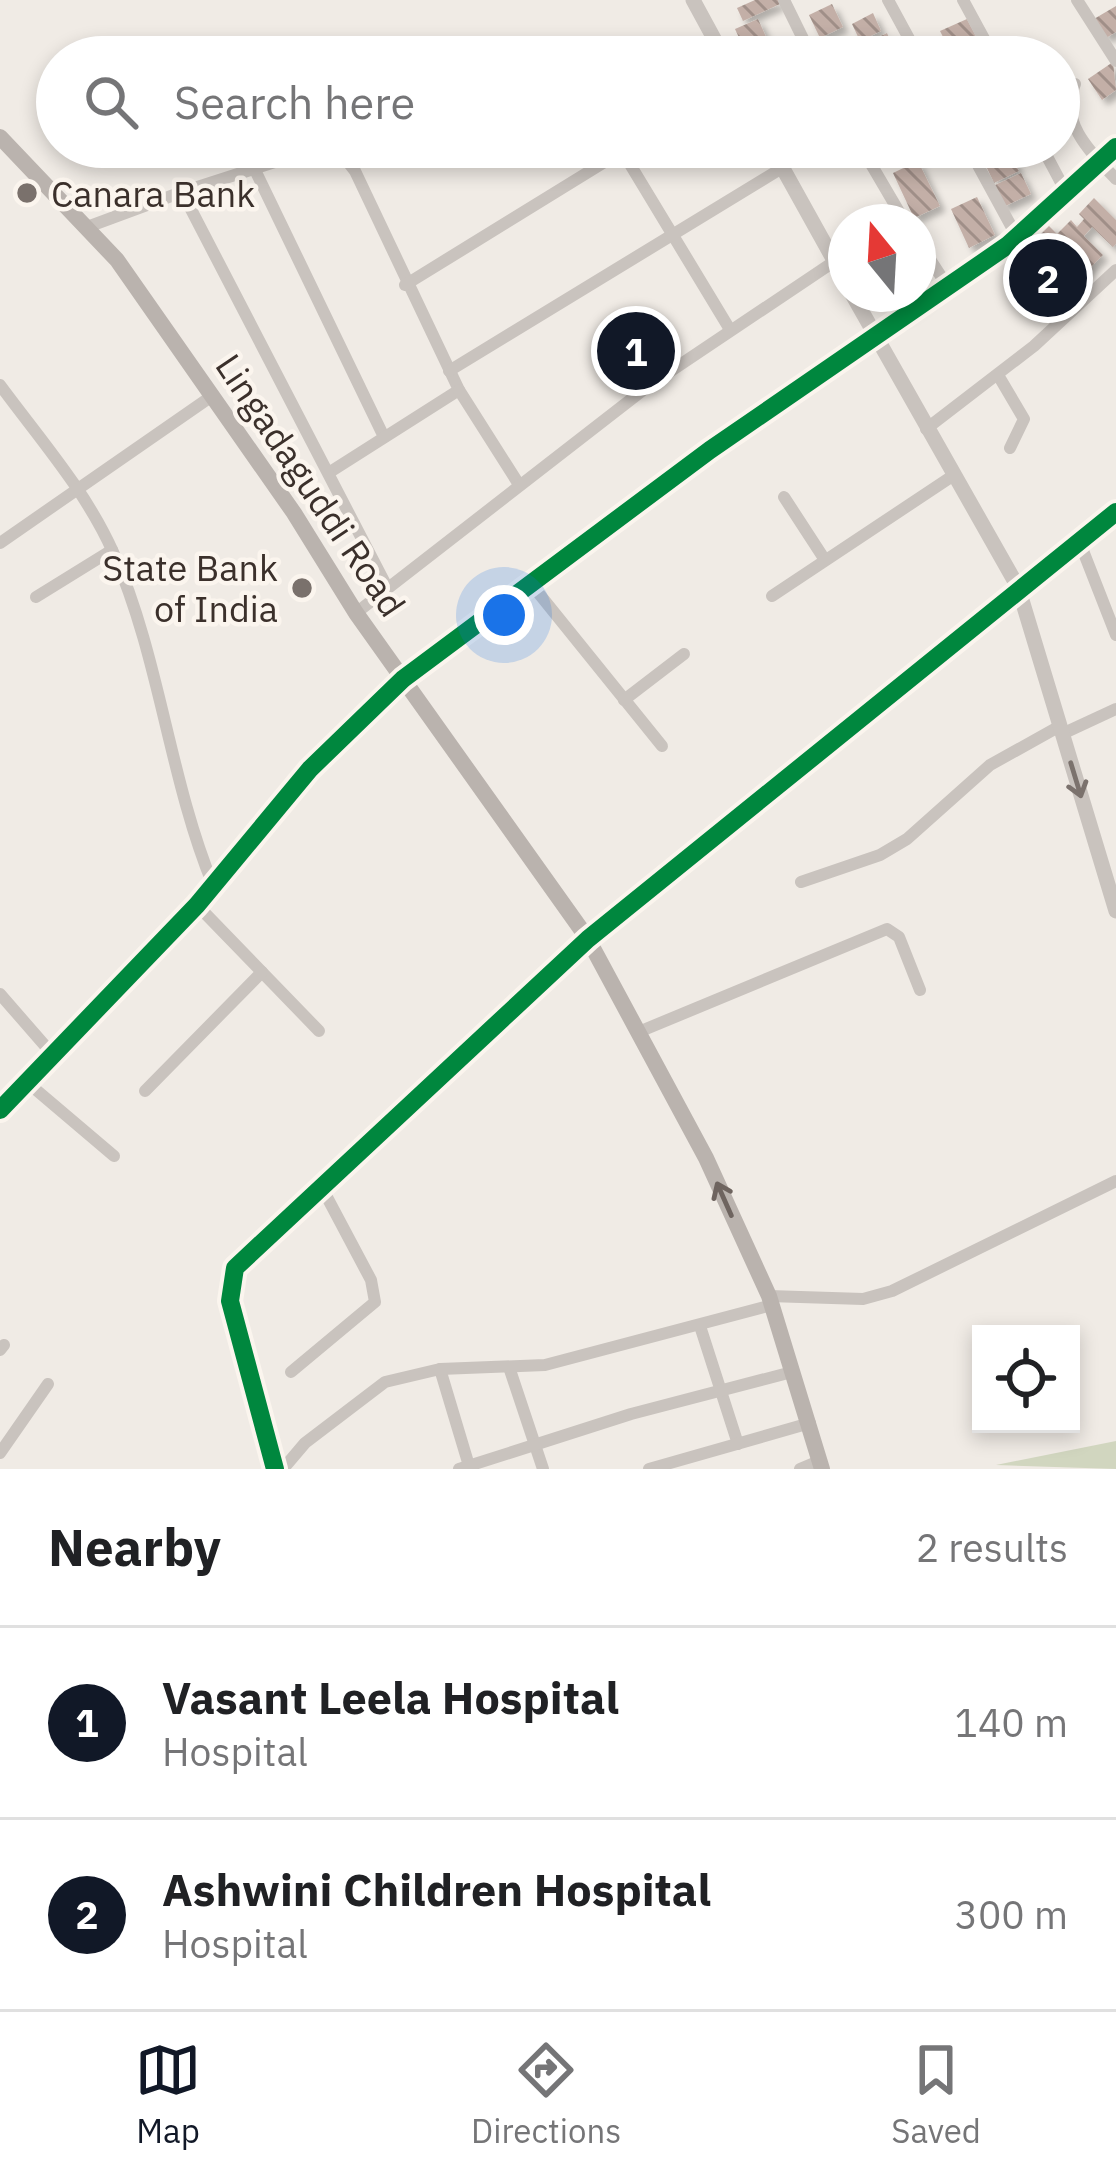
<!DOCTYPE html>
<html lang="en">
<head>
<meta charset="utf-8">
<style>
  :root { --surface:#fff; --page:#f6f6f6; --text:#202124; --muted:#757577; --line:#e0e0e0; --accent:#111827 }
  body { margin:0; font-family:"IBM Plex Sans",sans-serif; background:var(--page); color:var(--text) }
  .controls { position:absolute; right:36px; bottom:36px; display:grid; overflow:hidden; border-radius:0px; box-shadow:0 6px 18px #0003 }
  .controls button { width:108px; height:108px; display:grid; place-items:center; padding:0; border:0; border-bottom:3px solid var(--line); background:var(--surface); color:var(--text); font:60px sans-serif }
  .compass { position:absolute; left:828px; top:204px; width:108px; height:108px; border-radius:50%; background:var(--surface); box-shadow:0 6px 18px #0003; rotate:342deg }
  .you { position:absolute; left:504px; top:615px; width:42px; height:42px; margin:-30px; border:9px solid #fff; border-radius:50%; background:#1a73e8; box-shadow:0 0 0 18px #1a73e833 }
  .badge { display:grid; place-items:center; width:78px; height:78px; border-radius:50%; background:var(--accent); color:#fff; font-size:39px; font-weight:700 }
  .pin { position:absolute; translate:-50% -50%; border:6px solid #fff; box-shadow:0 3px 12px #0006 }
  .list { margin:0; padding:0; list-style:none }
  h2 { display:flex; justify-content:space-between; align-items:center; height:156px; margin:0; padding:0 48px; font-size:51px }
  h2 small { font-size:39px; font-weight:400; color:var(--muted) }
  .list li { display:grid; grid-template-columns:78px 1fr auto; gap:36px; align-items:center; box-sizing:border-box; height:192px; padding:0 48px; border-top:3px solid var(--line) }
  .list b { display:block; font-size:45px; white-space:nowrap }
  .list p { margin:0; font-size:39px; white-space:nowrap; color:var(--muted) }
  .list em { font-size:39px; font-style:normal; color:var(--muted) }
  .icon { flex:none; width:66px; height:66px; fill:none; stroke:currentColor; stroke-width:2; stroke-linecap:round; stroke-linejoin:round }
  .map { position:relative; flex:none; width:1116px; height:1469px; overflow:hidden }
  .search { position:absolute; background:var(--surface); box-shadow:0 6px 18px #0003; left:36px; right:36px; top:36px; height:132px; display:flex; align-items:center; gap:30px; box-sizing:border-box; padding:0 42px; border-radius:66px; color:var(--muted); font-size:45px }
  .sheet { height:540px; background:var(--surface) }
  nav { display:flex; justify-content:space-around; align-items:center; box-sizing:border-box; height:168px; border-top:3px solid var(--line); background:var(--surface); font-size:33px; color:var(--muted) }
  nav a { display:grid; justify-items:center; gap:6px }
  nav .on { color:var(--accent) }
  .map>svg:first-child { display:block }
  .pitch { fill:#d1d6bf }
  .building { fill:url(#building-back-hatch); filter:url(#shadow) }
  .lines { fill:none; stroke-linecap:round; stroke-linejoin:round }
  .minor { stroke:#c9c3be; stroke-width:12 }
  .tertiary { stroke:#c9c3be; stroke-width:15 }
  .secondary { stroke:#bab3ae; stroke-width:16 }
  .cycleway-casing { stroke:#fbf5ee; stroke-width:26 }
  .cycleway { stroke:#00873e; stroke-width:18 }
  .oneway { stroke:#7b726d }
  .oneway2 { stroke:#6e645f }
  .poi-dot { fill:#7a716c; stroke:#fbf5ee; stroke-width:4.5 }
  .labels { text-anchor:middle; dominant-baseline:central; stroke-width:9; stroke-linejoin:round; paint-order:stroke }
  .poi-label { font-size:36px; fill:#3b302b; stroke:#fbf5ee; text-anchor:start }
  .street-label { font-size:36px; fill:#3b302b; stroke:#fbf5ee }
</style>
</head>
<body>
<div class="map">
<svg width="1116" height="1469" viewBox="0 0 1116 1469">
  <defs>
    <pattern id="building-back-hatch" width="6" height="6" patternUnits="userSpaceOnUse" patternTransform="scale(3)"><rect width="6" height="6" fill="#c3afa7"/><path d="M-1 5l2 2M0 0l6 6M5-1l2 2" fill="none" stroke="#a08f88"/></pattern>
    <filter id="shadow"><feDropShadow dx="5.5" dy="5.5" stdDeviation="3" flood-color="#0004"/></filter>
  </defs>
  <rect width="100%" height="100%" fill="#f0ebe5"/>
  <polygon class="pitch" points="1116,1441 1116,1469 996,1465"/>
  <g class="building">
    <polygon points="755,0 778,0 780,4 743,21 737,8"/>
    <polygon points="832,4 843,27 820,38 809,15"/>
    <polygon points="1116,6 1116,32 1106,38 1094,19"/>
    <polygon points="873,13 881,31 860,41 852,24"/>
    <polygon points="758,19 775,57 748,57 735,29"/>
    <polygon points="967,19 978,41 951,53 940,31"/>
    <polygon points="887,33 895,51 870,57 864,44"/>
    <polygon points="1113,62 1116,90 1102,100 1088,79"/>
    <polygon points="1010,153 1019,171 994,183 985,164"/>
    <polygon points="918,161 940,206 914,218 893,173"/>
    <polygon points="1021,173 1031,194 1003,207 993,186"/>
    <polygon points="977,197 995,235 969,248 951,209"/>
    <polygon points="1094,198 1116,220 1116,244 1113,247 1092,227 1084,236 1103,255 1077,281 1068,273 1060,282 1066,289 1045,310 1028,293 1036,285 1025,275 1050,250 1037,238 1049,226 1057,234 1071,220 1077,227 1084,219 1079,214"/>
    <polygon points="641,327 663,361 638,377 616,343"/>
  </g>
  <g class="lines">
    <g class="minor">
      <polyline points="784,0 812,57"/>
      <polyline points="888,0 919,57"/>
      <polyline points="963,0 994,57"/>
      <polyline points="1077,0 1116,61"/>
      <path d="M1075 84C1058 122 1091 153 1116 179"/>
      <polyline points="861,147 905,222"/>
      <polyline points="968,147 1017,237"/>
      <polyline points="1042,147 1066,192"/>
      <polyline points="622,151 729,328"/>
      <polyline points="255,170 384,437"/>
      <polyline points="182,192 315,149 344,157 355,171 459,390 330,472"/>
      <polyline points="90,226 182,192 387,587"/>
      <polyline points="918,241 948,287"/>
      <polyline points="405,285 629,147"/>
      <polyline points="875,337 1008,245 1116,147"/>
      <polyline points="449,371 782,168"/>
      <polyline points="998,375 1024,419 1010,448"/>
      <path d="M0 385C39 438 86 491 113 552 160 658 169 778 213 885"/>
      <polyline points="459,390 518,483"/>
      <polyline points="926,429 1034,346 1116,270"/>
      <polyline points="784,497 825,560"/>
      <polyline points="0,543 212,396"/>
      <polyline points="1080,543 1116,635"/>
      <polyline points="532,585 662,746"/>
      <polyline points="772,596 954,475"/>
      <polyline points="36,597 112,550"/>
      <polyline points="356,613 647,387 835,261"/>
      <polyline points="624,700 684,654"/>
      <polyline points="1062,734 1116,709"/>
      <polyline points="801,882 880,855 907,839 990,765 1060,726"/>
      <polyline points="197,905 319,1031"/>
      <polyline points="0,994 54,1056"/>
      <polyline points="641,1031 887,929 899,937 920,990"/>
      <polyline points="28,1083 114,1156"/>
      <polyline points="145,1091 262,972"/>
      <polyline points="769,1296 863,1299 892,1291 1116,1181"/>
      <polyline points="700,1326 738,1444"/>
      <polyline points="0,1350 4,1345"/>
      <polyline points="440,1369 470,1469"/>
      <polyline points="510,1370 543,1469"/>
      <polyline points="291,1372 375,1302 371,1280 320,1184"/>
      <polyline points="0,1453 48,1384"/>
      <polyline points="275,1469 230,1301 235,1268 588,939 1116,512"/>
      <polyline points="283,1469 305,1443 385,1382 440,1369 545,1365 772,1305"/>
      <polyline points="459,1469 631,1414 792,1372"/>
      <polyline points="649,1469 810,1423"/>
      <polyline points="800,1469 819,1461"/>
    </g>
    <g class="tertiary">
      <polyline points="693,0 724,57"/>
      <polyline points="771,147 846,282"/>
      <polyline points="852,294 1018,587 1116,911"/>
      <polyline points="0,1110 197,905 310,769 403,679 710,450 875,337"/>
    </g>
    <polyline class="secondary" points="0,137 117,260 294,513 356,613 588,939 706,1158 769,1296 822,1469"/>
    <defs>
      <g id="cycleway">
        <polyline points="0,1110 197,905 310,769 403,679 710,450 1008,245 1116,147"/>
        <polyline points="275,1469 230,1301 235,1268 588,939 1116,512"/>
      </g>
    </defs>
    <use href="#cycleway" class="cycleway-casing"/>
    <use href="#cycleway" class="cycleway"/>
  </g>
  <defs><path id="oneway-shaft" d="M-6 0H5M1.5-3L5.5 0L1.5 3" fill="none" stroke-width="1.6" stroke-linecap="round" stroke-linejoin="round" transform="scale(3)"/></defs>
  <use class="oneway" href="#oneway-shaft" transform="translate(1076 780) rotate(73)"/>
  <use class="oneway2" href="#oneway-shaft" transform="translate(724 1199) rotate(-114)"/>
  <g class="poi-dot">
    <circle cx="27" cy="193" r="12"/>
    <circle cx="302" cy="588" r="12"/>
  </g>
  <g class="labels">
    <g class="poi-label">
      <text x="51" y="193">Canara Bank</text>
      <text x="278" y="567" text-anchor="end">State Bank<tspan x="278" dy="41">of India</tspan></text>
    </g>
    <g class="street-label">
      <text transform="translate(311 485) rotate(56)">Lingadaguddi Road</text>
    </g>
  </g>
</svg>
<div class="controls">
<button><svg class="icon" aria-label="locate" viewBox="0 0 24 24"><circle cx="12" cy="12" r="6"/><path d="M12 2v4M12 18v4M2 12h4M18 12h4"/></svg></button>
</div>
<svg class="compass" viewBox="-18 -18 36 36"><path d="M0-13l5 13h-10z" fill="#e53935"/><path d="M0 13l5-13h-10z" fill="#757577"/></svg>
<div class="you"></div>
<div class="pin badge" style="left:636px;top:351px">1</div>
<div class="pin badge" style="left:1048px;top:278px">2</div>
<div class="search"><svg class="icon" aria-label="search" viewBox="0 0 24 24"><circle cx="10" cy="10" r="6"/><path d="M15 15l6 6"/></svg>Search here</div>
</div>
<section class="sheet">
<h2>Nearby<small>2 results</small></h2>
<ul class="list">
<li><span class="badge">1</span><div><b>Vasant Leela Hospital</b><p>Hospital</p></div><em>140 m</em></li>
<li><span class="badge">2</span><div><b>Ashwini Children Hospital</b><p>Hospital</p></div><em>300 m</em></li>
</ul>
</section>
<nav>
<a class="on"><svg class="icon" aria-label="map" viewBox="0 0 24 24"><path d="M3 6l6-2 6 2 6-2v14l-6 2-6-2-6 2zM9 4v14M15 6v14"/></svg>Map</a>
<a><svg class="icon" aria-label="directions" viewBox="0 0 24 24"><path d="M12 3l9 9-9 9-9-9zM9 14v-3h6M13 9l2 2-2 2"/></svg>Directions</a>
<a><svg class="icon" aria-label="saved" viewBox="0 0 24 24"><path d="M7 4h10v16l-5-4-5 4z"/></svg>Saved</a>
</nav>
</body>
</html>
